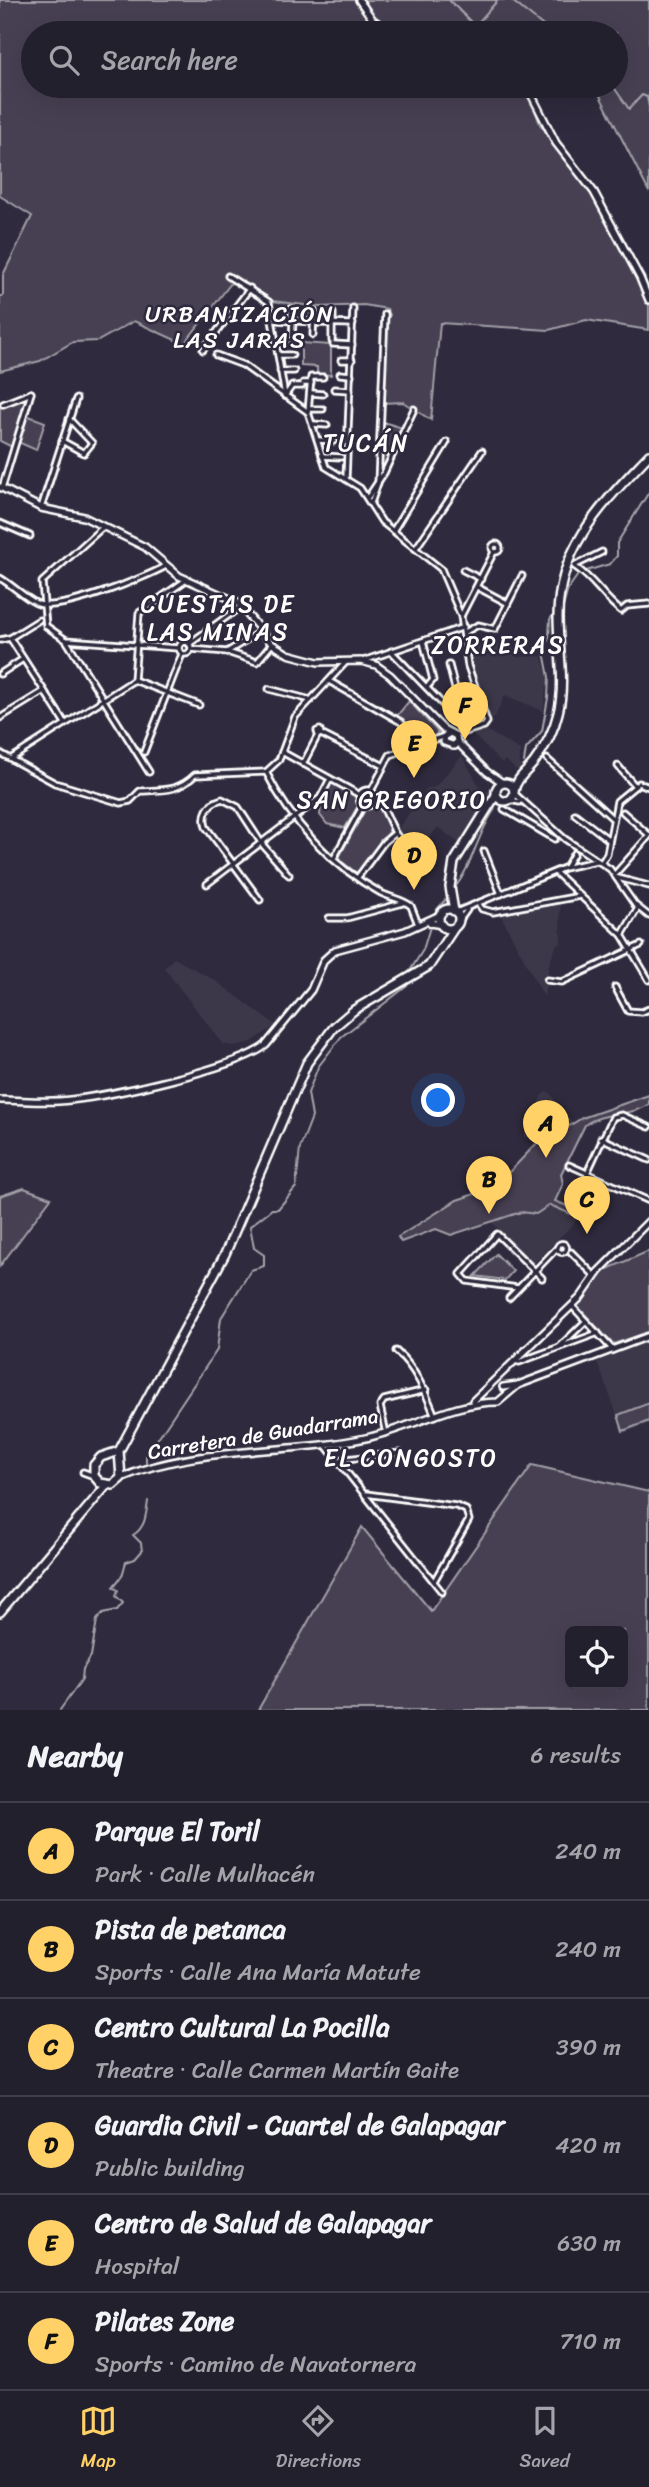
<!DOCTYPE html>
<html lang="en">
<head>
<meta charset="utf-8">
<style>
  :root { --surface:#23202e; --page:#2f2d3a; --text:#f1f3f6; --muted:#a3a3aa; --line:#403e4a; --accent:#ffd166 }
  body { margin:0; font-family:Sriracha,sans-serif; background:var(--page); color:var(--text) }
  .controls { position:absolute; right:21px; bottom:21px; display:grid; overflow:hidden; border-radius:10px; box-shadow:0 7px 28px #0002 }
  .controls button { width:63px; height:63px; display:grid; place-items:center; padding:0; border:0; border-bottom:2px solid var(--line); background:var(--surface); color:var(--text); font:35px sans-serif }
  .you { position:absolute; left:439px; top:1101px; width:24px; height:24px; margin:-18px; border:5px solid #fff; border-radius:50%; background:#1a73e8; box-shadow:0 0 0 10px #1a73e833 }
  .badge { display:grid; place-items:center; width:46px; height:46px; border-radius:50%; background:var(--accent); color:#111; font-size:23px; font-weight:700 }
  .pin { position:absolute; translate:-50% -58px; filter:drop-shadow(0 2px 4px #0008) }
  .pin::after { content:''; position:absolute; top:37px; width:24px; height:21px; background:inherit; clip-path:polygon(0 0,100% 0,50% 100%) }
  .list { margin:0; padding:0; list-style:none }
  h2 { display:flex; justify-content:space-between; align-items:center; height:91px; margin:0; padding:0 28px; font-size:30px }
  h2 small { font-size:23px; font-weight:400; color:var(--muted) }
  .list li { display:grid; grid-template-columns:46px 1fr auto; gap:21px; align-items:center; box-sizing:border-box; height:98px; padding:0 28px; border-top:2px solid var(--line) }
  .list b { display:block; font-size:26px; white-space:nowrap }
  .list p { margin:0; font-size:23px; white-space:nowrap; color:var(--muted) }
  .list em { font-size:23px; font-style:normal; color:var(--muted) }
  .icon { flex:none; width:38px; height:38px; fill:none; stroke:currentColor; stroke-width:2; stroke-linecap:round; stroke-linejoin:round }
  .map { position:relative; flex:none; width:649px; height:1710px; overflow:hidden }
  .search { position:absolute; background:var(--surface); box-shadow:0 7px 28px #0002; left:21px; right:21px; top:21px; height:77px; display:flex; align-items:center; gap:18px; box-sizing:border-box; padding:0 24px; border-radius:38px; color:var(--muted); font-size:26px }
  .sheet { height:679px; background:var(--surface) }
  nav { display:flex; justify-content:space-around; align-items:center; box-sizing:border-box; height:98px; border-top:2px solid var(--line); background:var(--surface); font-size:19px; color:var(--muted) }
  nav a { display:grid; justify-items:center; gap:4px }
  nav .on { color:var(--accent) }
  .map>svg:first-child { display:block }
  .built { fill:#3c3749 }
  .green { fill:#464152; stroke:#a2a0a8; stroke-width:2; fill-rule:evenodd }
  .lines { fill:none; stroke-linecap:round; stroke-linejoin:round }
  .stream { stroke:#a7a6ad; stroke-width:2 }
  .street-casing { stroke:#fff; stroke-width:9 }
  .secondary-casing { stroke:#fff; stroke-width:10 }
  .primary-casing { stroke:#fff; stroke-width:12 }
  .street { stroke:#2f2a3d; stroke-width:3.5 }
  .secondary { stroke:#2f2a3d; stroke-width:5 }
  .primary { stroke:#2f2a3d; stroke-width:7 }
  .labels { text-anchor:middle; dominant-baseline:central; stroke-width:5; stroke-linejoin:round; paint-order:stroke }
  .street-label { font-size:21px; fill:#fff; stroke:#2f2a3d }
  .neighbourhood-label { font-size:23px; letter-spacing:2px; fill:#fff; stroke:#2f2a3d }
  .quarter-label { font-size:24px; letter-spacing:2px; fill:#fff; stroke:#2f2a3d }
</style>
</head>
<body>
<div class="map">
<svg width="649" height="1710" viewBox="0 0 649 1710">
  <rect width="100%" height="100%" fill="#2f2a3d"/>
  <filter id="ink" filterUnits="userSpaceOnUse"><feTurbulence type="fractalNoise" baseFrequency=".0143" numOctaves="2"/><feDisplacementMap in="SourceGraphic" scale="14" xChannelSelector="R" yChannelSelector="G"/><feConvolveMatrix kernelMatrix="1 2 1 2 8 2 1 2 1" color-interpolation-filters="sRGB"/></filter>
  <g filter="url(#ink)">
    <g class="built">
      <polygon points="468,635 517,649 517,657 541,656 548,676 543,711 505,695 494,719 487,715 470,665"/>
      <polygon points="486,730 520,750 520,769 516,770 505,760 502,763 472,734"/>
      <polygon points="462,756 483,792 492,790 492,799 460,844 438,827 416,855 397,830 427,788 434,788"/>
      <polygon points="560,905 561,944 557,944 549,964 544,997 500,914"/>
      <polygon points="174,958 216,981 276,1025 252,1042 234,1046 223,1044 164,968"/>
      <polygon points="548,1091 573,1123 545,1141 528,1139 523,1136 542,1095"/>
      <polygon points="550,1205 578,1219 533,1264 492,1222 521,1212 545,1210"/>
      <polygon points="645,1343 649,1354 649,1424 624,1433 597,1362"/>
    </g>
    <g class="green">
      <polygon points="0,0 649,0 649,192 595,86 616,86 616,33 33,33 33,86 519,86 531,99 540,124 590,192 639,281 649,304 649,330 586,320 549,330 440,323 431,420 403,402 383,403 386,320 390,315 387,309 364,305 320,307 272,301 235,278 184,344 134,321 98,341 73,342 40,361 0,371 0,296 3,296 3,275 32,216 0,196"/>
      <polygon points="301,343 331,345 331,375 317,374 317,367 301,366"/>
      <polygon points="28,397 12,447 0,441 0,408"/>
      <polygon points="26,415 45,422 36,450 18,442"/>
      <polygon points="383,422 403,428 382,472 381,472"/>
      <polygon points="409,701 438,732 433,738 415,743 407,726 396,717"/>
      <polygon points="331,782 356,796 358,806 345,828 327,824 320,815 321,801"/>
      <path d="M376 806C383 810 391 823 389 832L357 873 338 859 365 810Z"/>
      <path d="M649 1095V1104C631 1117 603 1111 585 1125L561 1174 563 1184 555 1201 577 1210 575 1216 550 1205 536 1214 521 1212 451 1235 436 1229 401 1242 398 1237 457 1200 495 1187 538 1142 545 1141 582 1118Z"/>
      <polygon points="24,1188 51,1198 0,1266 0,1196"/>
      <polygon points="649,1251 649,1332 613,1344 577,1306 605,1270"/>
      <polygon points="496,1254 513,1271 505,1280 475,1276"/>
      <polygon points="649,1403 649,1421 623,1431 618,1415"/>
      <path d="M532 1465 649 1492V1710H258L362 1527 431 1611ZM570 1631H623V1684H570Z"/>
    </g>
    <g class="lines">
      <g class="stream">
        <polyline points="418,0 424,0"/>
        <polyline points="449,0 475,26 498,0"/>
        <polyline points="511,0 552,33"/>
        <polyline points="613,86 629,109 642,95 647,97 649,107"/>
        <polyline points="586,571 610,564 617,556 617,543 649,492"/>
        <polyline points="562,611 568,589 580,572"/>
        <polyline points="524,762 526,749 542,731 548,698 549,677 544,652 549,637 550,619 554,614"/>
        <path d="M454 889C473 865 477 834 495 809"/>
        <polyline points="432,916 445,900"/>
        <polyline points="408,974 423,950 430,927"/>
        <polyline points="146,1462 146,1456 217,1350 221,1318 251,1270 264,1266 264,1255 254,1248 250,1226 272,1209 278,1209 296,1187 300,1148 312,1117 308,1093 318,1067 341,1037 407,986"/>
        <path d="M60 1710 82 1679 83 1669 91 1656 97 1620 103 1613 117 1610 123 1603 116 1596 118 1590 113 1587 122 1576 126 1562 135 1559 142 1551 141 1543 133 1535C145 1528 146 1516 148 1501"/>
      </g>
      <defs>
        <g id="street">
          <polyline points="228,276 269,302 285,396"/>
          <polyline points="275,320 314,322"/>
          <polyline points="291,320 291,309"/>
          <polyline points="314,323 353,324"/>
          <polyline points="333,324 333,313"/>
          <polyline points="313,335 314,311"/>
          <polyline points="277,340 299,340"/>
          <polyline points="292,340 293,321"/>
          <polyline points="332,341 332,324"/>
          <polyline points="333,344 352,345"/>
          <polyline points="203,350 250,288"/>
          <polyline points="216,355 243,365 308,412 326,467 360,488 382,522 441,569 461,616 468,666 487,722 484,726 462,733"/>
          <polyline points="278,355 292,355"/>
          <polyline points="341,360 352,360"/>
          <polyline points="280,371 294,371"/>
          <polyline points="340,374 351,375"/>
          <polyline points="303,383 311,383"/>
          <polyline points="334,389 350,390"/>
          <polyline points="311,393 323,394"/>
          <polyline points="285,396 292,386 302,386"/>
          <polyline points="3,404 31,393"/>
          <polyline points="310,409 323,409"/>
          <polyline points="308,412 311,377 323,377"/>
          <polyline points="313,424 327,425"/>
          <polyline points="318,440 334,441"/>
          <polyline points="62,441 84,453 92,443 69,419"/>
          <polyline points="322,456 341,457"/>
          <polyline points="346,479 353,308"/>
          <polyline points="2,488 31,393"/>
          <polyline points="368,497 384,473 414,409"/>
          <polyline points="371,503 378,483 385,314"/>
          <polyline points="41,508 76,399"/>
          <polyline points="0,523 30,536"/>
          <polyline points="103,527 42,582 46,626 66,640 178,648"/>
          <polyline points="393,531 447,442"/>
          <circle cx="496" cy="548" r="4"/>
          <polyline points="416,548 482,451"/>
          <path d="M602 552 574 566C593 578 603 597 621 611L627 606 649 604"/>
          <polyline points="463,570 481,579"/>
          <path d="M0 578C12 585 24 597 36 603 57 614 144 578 166 566"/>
          <polyline points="477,587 507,603"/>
          <polyline points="461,616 494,552"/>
          <polyline points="465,632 478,625 495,629 522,576"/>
          <polyline points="10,638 65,723"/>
          <polyline points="0,640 10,638 39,620"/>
          <polyline points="66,640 149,772"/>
          <polyline points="423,641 433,680 427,687"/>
          <circle cx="185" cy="648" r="6"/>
          <polyline points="189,644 240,607"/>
          <polyline points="191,649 227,652 257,662 272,644"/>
          <polyline points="391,651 456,718"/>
          <polyline points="227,652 261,631"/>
          <polyline points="363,661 464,627"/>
          <polyline points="449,665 466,732"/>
          <polyline points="0,674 23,659"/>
          <polyline points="134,680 139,613 186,580"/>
          <polyline points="329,681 401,722 408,731 413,748"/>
          <polyline points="269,689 311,700"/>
          <polyline points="0,718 44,691"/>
          <polyline points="321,734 318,735 317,731 320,730 321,734 384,766"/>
          <polyline points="144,752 182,654"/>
          <polyline points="282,752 360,795"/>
          <path d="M0 753 55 783 121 803 130 801 140 791C162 790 178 792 195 775L266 772"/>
          <polyline points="12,758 134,680 199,705"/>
          <polyline points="547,759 612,818"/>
          <polyline points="303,764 318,735"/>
          <polyline points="618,766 635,786"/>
          <path d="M266 772C291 822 331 866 381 893 391 898 402 899 411 906L418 924"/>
          <polyline points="266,772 279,760 295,717 346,662"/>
          <circle cx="367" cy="798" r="8"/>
          <polyline points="371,791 390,755 445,736"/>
          <polyline points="514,793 565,839 610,869 635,905 649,916"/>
          <polyline points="509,800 520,802"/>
          <polyline points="374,802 383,807 395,833"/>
          <polyline points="504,809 555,839"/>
          <polyline points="623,812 649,835"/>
          <polyline points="575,814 609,840"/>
          <polyline points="484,851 501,894"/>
          <polyline points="334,858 363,805"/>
          <polyline points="602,862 607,854 617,801 639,783 649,787"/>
          <polyline points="566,867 574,853"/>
          <polyline points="555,872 622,935 649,980"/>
          <polyline points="615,874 649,836"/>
          <polyline points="358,877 384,842 395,833 417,860"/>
          <polyline points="618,878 649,886"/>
          <polyline points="207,884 320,798 330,779"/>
          <path d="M260 900 206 827C202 814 208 803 222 799L238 807 262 844 289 875"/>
          <polyline points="478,903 482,909 493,912 580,896"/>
          <polyline points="456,912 564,868 596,861"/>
          <polyline points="329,918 347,918 403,903"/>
          <polyline points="459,921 467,910"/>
          <polyline points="622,935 638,908"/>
          <polyline points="547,980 562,982 641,945"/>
          <polyline points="615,987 628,1011 642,1012 649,1009"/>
          <polyline points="601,1138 649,1160"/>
          <polyline points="569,1165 649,1201"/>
          <polyline points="587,1173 613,1117 622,1115 649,1127"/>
          <circle cx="562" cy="1248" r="4.5"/>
          <polyline points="571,1252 595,1276"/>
          <polyline points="518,1288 467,1281 461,1274 497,1234 542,1278"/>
          <polyline points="509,1298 558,1247"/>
          <polyline points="572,1306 613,1350"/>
          <polyline points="559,1347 586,1321"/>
          <path d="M396 1351C415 1367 426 1393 435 1416"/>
          <polyline points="515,1361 519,1362 598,1333"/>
          <polyline points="385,1429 380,1406 384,1400 426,1390"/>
          <polyline points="326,1446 442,1592"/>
          <polyline points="337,1460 400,1453"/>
          <polyline points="83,1472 94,1476"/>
          <polyline points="366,1494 456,1506 466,1510 469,1520 434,1581"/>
        </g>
        <g id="secondary">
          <polyline points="359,0 373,20 392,33"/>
          <polyline points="527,86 556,143 594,192 640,278 649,300"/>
          <polyline points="0,487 41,508 84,517 145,547 179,576 237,602 272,644 288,654 318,662 361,661 376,665 390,675 443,729 456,736 457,742 453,746"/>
          <polyline points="450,733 445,736 444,742 455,746"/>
          <polyline points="457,742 487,772 503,783"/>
          <polyline points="430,923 442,925"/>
          <path d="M0 1100C23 1100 47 1103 70 1100 109 1096 238 1068 266 1045L311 990 324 960 335 950 405 931 440 915"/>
          <polyline points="503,1387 518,1385 649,1336"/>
          <polyline points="473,1401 581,1297 599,1271 649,1221"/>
          <path d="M121 1478C195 1445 291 1455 370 1437 414 1427 453 1402 498 1402L518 1385"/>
        </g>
        <g id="primary">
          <circle cx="505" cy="792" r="9"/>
          <path d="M514 791C516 778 528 771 535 761 546 746 554 730 558 713 566 682 558 649 558 617 558 546 604 503 649 455"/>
          <circle cx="449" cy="919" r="10"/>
          <polyline points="454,911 450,887 454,862 496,795"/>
          <polyline points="119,1451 121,1478 113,1485 100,1483 94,1476 94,1465 101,1457 119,1451 225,1254 307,1063 334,1027 354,1010 429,966 454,928"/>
          <polyline points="0,1612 106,1486"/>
        </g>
      </defs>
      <use href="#street" class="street-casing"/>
      <use href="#secondary" class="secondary-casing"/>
      <use href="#primary" class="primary-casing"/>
      <use href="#street" class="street"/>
      <use href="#secondary" class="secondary"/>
      <use href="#primary" class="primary"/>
    </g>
  </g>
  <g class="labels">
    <g class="street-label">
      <text transform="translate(263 1434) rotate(-9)">Carretera de Guadarrama</text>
    </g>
    <g class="neighbourhood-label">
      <text x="240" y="314">URBANIZACIÓN<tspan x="240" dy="26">LAS JARAS</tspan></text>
    </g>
    <g class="quarter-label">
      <text x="366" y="443">TUCÁN</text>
      <text x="218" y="604">CUESTAS DE<tspan x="218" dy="28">LAS MINAS</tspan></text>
      <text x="498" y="645">ZORRERAS</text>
      <text x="392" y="800">SAN GREGORIO</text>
      <text x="411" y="1458">EL CONGOSTO</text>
    </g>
  </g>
</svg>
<div class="controls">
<button><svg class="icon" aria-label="locate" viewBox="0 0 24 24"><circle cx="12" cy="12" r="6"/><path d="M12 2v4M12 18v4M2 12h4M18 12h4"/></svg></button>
</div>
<div class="you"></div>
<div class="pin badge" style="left:546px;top:1158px">A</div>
<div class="pin badge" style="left:489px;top:1214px">B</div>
<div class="pin badge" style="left:587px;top:1234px">C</div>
<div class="pin badge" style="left:414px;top:890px">D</div>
<div class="pin badge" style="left:414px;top:778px">E</div>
<div class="pin badge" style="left:465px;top:740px">F</div>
<div class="search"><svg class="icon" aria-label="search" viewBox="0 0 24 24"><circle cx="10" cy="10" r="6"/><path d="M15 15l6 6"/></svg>Search here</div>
</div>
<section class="sheet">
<h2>Nearby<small>6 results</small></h2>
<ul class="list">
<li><span class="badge">A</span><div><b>Parque El Toril</b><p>Park · Calle Mulhacén</p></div><em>240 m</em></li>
<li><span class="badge">B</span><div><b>Pista de petanca</b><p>Sports · Calle Ana María Matute</p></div><em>240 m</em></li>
<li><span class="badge">C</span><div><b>Centro Cultural La Pocilla</b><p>Theatre · Calle Carmen Martín Gaite</p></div><em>390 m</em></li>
<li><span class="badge">D</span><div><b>Guardia Civil - Cuartel de Galapagar</b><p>Public building</p></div><em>420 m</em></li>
<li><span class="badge">E</span><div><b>Centro de Salud de Galapagar</b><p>Hospital</p></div><em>630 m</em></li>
<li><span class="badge">F</span><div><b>Pilates Zone</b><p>Sports · Camino de Navatornera</p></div><em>710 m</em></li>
</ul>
</section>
<nav>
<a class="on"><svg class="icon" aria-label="map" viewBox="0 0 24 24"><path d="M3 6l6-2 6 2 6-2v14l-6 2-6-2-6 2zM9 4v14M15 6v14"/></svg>Map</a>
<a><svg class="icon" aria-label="directions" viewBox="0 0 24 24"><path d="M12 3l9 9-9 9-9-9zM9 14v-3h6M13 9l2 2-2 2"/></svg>Directions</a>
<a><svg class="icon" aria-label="saved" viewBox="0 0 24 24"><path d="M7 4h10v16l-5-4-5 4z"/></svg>Saved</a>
</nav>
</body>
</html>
